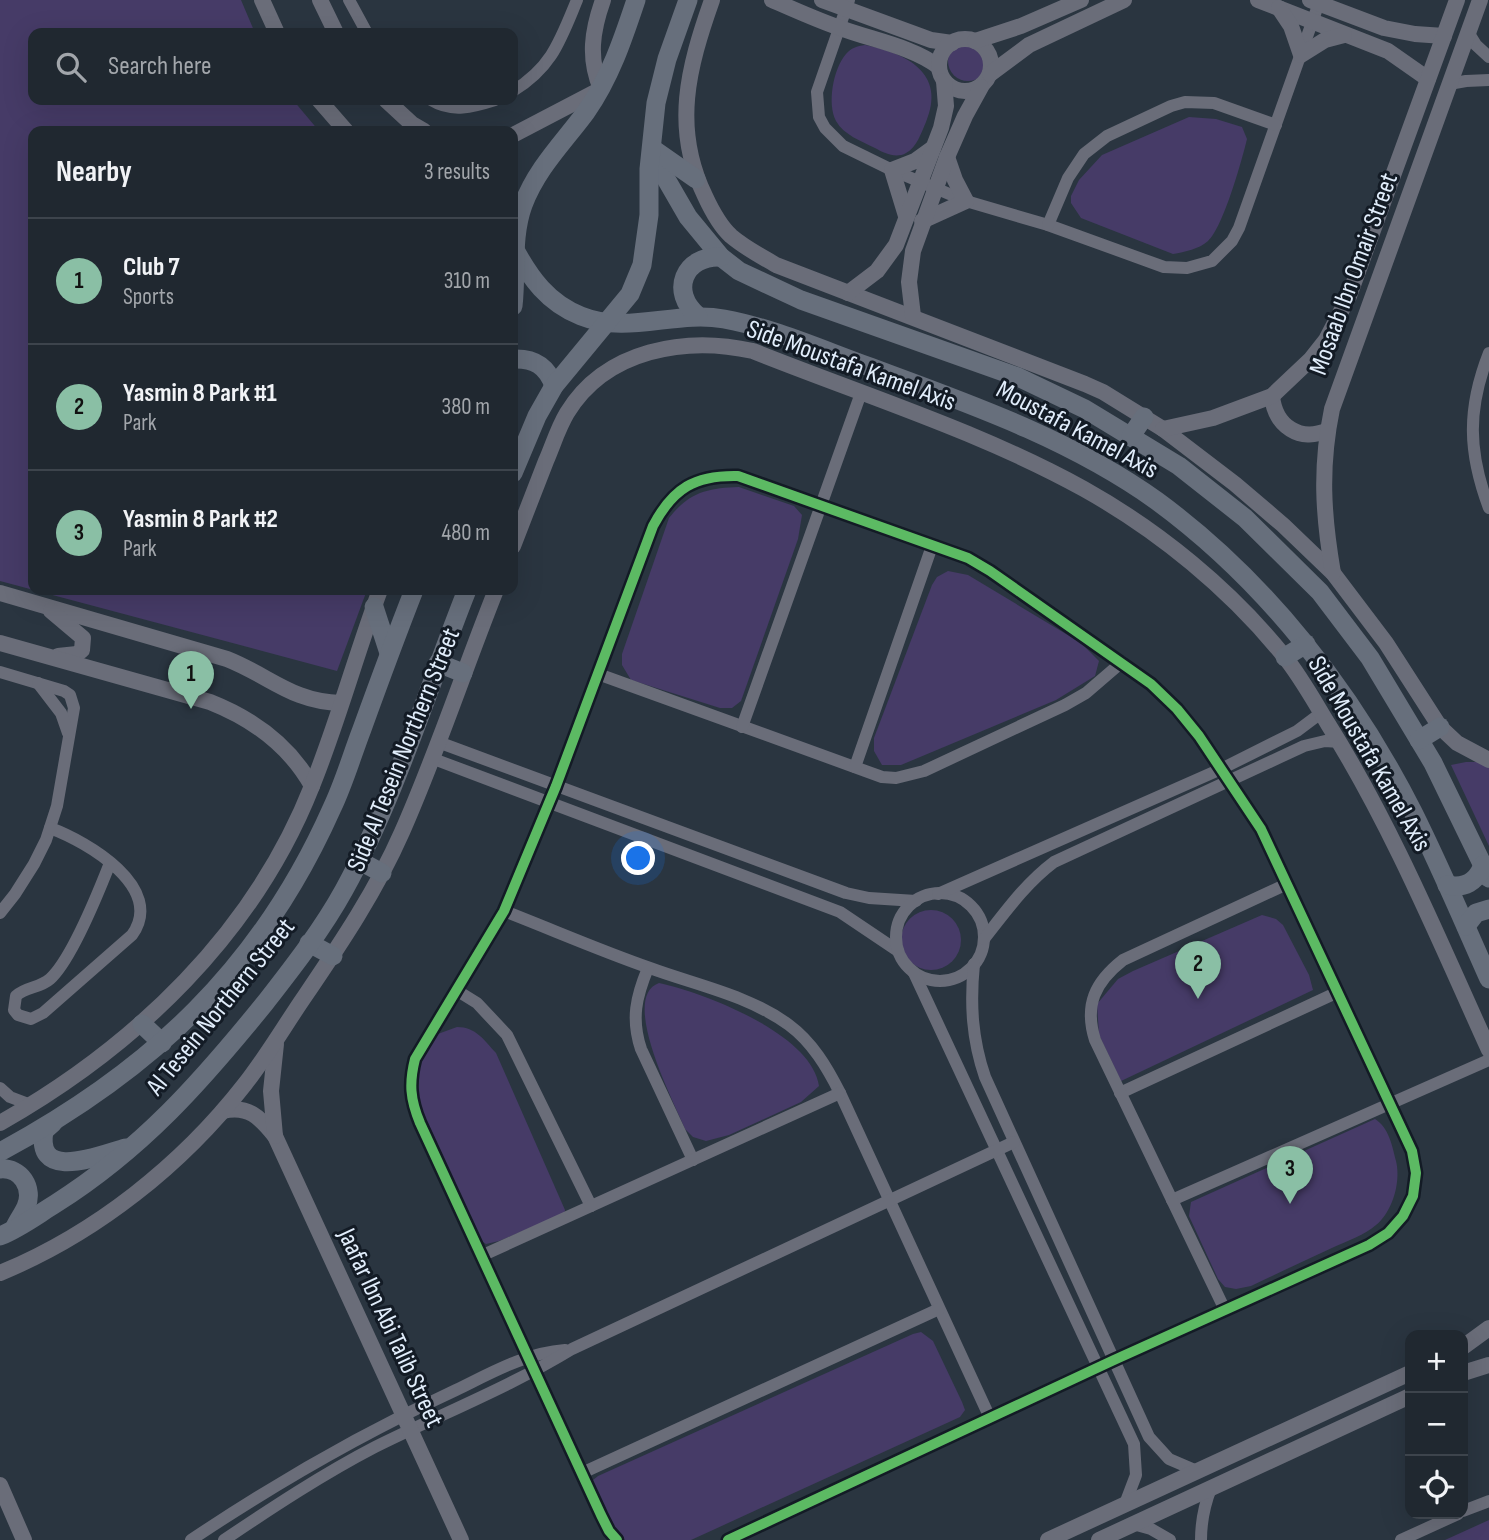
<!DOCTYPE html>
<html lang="en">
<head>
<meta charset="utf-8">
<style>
  :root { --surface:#202830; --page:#2d343c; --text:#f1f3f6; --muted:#a2a6ab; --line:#3d444c; --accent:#8abfa5 }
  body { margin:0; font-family:"Sofia Sans Condensed",sans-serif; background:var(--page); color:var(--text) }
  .controls { position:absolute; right:21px; bottom:21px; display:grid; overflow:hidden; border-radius:14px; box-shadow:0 7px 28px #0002 }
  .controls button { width:63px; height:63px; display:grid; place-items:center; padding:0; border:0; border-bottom:2px solid var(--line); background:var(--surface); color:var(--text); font:35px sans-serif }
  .you { position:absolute; left:639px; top:859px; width:24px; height:24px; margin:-18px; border:5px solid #fff; border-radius:50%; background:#1a73e8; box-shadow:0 0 0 10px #1a73e833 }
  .badge { display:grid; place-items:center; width:46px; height:46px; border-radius:50%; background:var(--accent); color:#111; font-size:23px; font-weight:700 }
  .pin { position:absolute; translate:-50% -58px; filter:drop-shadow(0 2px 4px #0008) }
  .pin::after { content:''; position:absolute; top:37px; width:24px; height:21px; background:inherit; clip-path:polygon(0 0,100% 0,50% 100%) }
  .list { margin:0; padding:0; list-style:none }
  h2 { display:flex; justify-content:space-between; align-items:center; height:91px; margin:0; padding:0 28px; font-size:30px }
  h2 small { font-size:23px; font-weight:400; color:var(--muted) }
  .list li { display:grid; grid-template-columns:46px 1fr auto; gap:21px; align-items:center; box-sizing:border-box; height:126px; padding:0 28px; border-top:2px solid var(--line) }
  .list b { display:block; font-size:26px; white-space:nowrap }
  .list p { margin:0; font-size:23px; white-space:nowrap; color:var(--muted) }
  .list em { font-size:23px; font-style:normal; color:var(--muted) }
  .icon { flex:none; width:38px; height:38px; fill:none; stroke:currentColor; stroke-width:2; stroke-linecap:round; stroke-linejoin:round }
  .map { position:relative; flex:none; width:1489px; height:1540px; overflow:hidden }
  .search { position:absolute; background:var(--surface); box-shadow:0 7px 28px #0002; left:28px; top:28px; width:490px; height:77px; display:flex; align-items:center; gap:18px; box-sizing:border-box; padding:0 24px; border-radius:14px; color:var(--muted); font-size:26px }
  .panel { position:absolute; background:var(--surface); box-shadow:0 7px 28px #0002; left:28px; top:126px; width:490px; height:469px; border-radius:14px }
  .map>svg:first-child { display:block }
  .green { fill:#463b67 }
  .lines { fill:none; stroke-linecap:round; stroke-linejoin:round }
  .minor { stroke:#6a6d79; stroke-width:12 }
  .tertiary { stroke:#6a6d79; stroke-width:16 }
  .primary { stroke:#676f7c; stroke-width:19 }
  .cycleway-casing { stroke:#131b25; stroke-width:15 }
  .cycleway { stroke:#5cba63; stroke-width:10 }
  .labels { text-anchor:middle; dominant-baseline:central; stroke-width:6; stroke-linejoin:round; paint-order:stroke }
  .street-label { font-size:26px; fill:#e1edfb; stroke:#131b25 }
</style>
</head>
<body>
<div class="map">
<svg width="1489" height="1540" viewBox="0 0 1489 1540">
  <rect width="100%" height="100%" fill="#2a3540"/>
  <g class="green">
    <polygon points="0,0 241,0 255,33 33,33 33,100 293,100 319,131 33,131 33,590 367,590 337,671 0,581"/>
    <circle cx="968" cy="61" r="20"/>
    <path d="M865 45C906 53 947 73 926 122 921 133 917 147 906 153 896 159 884 153 875 148 861 141 844 135 836 121 827 104 833 69 846 54 851 48 857 46 865 45Z"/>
    <path d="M1189 117 1216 119 1242 127 1247 139C1242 160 1223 228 1208 241 1199 249 1185 252 1173 254L1081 218 1071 203V196L1079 180 1102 155Z"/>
    <path d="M739 487 794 506 802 515 798 539 741 701 732 708H720L631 680 622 665V654L669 518C689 492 708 488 739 487Z"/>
    <polygon points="948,571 968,575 1081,643 1099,661 1095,676 1056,700 901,765 882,765 874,751 874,738 932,585 937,577"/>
    <polygon points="1466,762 1489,762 1489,846 1451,765"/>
    <circle cx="931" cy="940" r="30"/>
    <polygon points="1262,915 1276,919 1283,925 1309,975 1313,990 1121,1081 1099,1035 1097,1004 1118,979 1133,971"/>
    <path d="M659 983C705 993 812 1034 819 1086L801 1102 729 1135 706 1141 693 1137 685 1129C674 1102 619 997 659 983Z"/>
    <path d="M457 1027C476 1027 484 1040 496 1053L565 1210 564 1214 499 1241 486 1244 480 1240 428 1129 413 1089 419 1065 435 1035Z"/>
    <path d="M1375 1119C1389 1128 1392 1145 1396 1161 1401 1181 1393 1211 1376 1225 1365 1235 1347 1241 1334 1247 1306 1260 1278 1273 1251 1286L1236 1289 1225 1287 1218 1279 1189 1216 1191 1202Z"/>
    <polygon points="921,1332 933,1341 962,1402 965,1410 960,1417 691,1540 624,1540 620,1538 592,1488 593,1480 598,1476 913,1334"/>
    <polygon points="1489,1520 1489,1540 1445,1540"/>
  </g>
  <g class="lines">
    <g class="minor">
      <polyline points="349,0 367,33"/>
      <polyline points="849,0 817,92 819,117 825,128 843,146 892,170 966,201 1048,225 1164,267 1187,268 1212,261 1232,241 1239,228 1320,0"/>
      <polyline points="1468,32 1476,45 1489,57"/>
      <polyline points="1449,84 1466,81 1489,80"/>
      <path d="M513 91C552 67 560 41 577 0"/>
      <path d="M431 100C452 113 473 107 495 100"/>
      <polyline points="1048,225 1068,178 1084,154 1107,136 1171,106 1185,102 1214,103 1276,125"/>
      <path d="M1489 353C1467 409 1468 452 1489 508"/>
      <polyline points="0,672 64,691 70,695 74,708 57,806 46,840 34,864 15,894 0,913"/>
      <polyline points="598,674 882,777 896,778 924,771 1065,705 1086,693 1122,662"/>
      <polyline points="38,683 61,713 68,733"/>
      <polyline points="742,727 861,393"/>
      <polyline points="438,742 846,893 869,898 916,901"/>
      <polyline points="431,758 840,912 898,951"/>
      <polyline points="855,767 932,546"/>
      <path d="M50 828C88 842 166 888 132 935L43 1013 31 1019 18 1015 14 1010 16 996C25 987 40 988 50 979 71 960 99 891 110 863"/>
      <circle cx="940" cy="937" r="44"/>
      <polyline points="938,894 1221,769 1297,731 1321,713"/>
      <path d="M504 911C553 930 601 951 650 968 696 985 748 995 789 1025 812 1042 827 1067 840 1093L990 1418"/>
      <path d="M984 939C1006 911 1026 883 1054 862L1304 746 1325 741 1340 742"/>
      <path d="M974 964C970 1004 972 1039 985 1077L1149 1437 1169 1459 1197 1471"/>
      <path d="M648 968C636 997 631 1019 641 1049L693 1160"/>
      <polyline points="914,973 1134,1444 1136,1475 1125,1504"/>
      <polyline points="456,990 477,1003 507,1035 591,1206"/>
      <polyline points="0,1088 10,1097 31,1105"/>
      <polyline points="1120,1093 1338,992"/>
      <polyline points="1172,1200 1489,1060"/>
      <polyline points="481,1256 840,1093"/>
      <path d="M1225 1310 1095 1040C1084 1005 1095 982 1123 960L1287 884"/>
      <polyline points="582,1473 939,1309"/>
      <polyline points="1463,1511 1489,1501"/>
      <polyline points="1133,1524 1151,1529 1170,1540"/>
      <path d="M191 1540C276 1483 363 1433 456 1390 491 1373 525 1353 565 1350"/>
      <path d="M224 1540C273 1507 323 1474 375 1447 441 1414 510 1387 572 1349L1014 1142"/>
      <path d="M617 1540 609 1531 601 1515 420 1123C410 1099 409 1083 415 1059L504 911 556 786 653 526C673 488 695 475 738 476L968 558 990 571 1151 684 1177 709 1199 736 1261 829 1412 1151 1416 1173 1413 1196 1403 1216 1388 1233 1369 1245 1114 1360 728 1540"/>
      <path d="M1201 1540C1201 1521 1204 1506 1211 1488"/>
      <polyline points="1401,1540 1458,1514"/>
    </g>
    <g class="tertiary">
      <polyline points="262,0 277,33"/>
      <polyline points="320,0 336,33"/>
      <path d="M712 0C688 68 672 128 705 196 711 209 720 226 731 236 745 248 761 256 776 265L1085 384 1103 392 1163 429 1235 484 1283 525 1333 573 1386 643 1440 727 1457 743 1489 760"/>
      <path d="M772 0C795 10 819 21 843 29 873 40 913 47 939 67"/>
      <polyline points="822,0 931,40 952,43"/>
      <polyline points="1258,0 1388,51 1428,79"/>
      <polyline points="1310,0 1384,28 1415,34 1444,36"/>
      <polyline points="1279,8 1291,26 1301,55 1325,40 1344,35"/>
      <circle cx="965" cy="65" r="26"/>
      <polyline points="975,41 1021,26 1081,0"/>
      <polyline points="990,74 1029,45 1124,0"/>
      <polyline points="319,100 346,131"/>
      <polyline points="386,100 412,124 424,131"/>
      <path d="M513 135 601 89C588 58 592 31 603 0"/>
      <polyline points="906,216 892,170 915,161 933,148"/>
      <polyline points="922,221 966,201 955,180 947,157"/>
      <polyline points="848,293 877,271 896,245 941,128 946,106 944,81"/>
      <polyline points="913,316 909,282 913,251 947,157 965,116 981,87"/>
      <path d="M1272 396C1275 426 1300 443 1328 430"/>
      <polyline points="1163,429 1213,418 1272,396 1311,359 1326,340 1349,296 1457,0"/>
      <path d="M513 546C524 518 535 490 546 461 553 445 558 428 567 413 606 349 686 336 753 351 863 395 979 431 1084 489 1159 531 1230 589 1284 656 1301 677 1314 701 1328 724 1392 826 1439 940 1489 1050"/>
      <path d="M1333 573C1323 515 1320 467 1332 409L1480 0"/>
      <path d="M0 593 227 659C270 676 292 702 341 703"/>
      <polyline points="51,611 83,638 82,650 77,654 58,656"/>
      <path d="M0 643 210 702C253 719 289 745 312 786"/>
      <path d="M223 1111C248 1105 260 1117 275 1136L461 1540"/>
      <path d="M0 1123C136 1046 254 933 312 786 338 722 356 654 380 590"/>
      <polyline points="275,1136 271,1091 276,1044"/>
      <path d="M0 1273C95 1234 182 1165 245 1084 267 1056 285 1025 305 996 341 943 376 891 402 832 437 753 464 670 496 590"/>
      <polyline points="1463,1347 1489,1328"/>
      <polyline points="1463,1373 1489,1365"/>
      <polyline points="0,1485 24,1540"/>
      <polyline points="1048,1540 1410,1373"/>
      <polyline points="1099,1540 1410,1396"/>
    </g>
    <g class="primary">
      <polyline points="652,148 662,172 688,217 721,257 739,271 801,300 1018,377 1085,409 1179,466 1245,518 1320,592 1370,658 1433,763 1489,878"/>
      <polyline points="653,149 696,179"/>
      <path d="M514 248C530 278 548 303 581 316 628 335 676 310 724 319 773 328 820 349 867 366 967 403 1069 438 1157 501 1266 581 1352 692 1413 812 1440 866 1464 923 1489 979"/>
      <path d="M513 306C517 272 511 238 523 205 537 168 563 143 586 112 610 78 623 39 636 0"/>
      <path d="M698 316C669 292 684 255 721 257"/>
      <path d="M513 359C534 358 547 366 554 386"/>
      <polyline points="1131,436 1144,417"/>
      <polyline points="513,473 537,416 554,386 630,294 642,265 649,215 649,169 656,103 667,59 688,0"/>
      <polyline points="374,607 389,653"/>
      <polyline points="1285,657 1306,644"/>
      <polyline points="438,663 463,673"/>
      <polyline points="1419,740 1440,727"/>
      <polyline points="358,860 382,873"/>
      <path d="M1447 885C1464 889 1477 882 1483 865"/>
      <polyline points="1466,926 1476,913 1489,909"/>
      <polyline points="309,943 333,956"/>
      <polyline points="142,1024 162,1043"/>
      <path d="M53 1123 44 1131C35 1183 100 1155 126 1148"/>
      <path d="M0 1152C152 1070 261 968 332 808 344 783 352 755 362 729 379 682 396 636 414 590"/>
      <path d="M0 1169C21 1167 34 1188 26 1207 23 1214 18 1220 15 1227"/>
      <path d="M0 1236C20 1228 37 1215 55 1204 142 1149 201 1082 265 1003 293 967 322 930 344 890 395 797 428 688 467 590"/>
    </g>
    <defs>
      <path id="cycleway" d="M617 1540 609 1531 601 1515 420 1123C410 1099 409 1083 415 1059L504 911 556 786 653 526C673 488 695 475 738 476L968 558 990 571 1151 684 1177 709 1199 736 1261 829 1412 1151 1416 1173 1413 1196 1403 1216 1388 1233 1369 1245 1114 1360 728 1540"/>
    </defs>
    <use href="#cycleway" class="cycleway-casing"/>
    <use href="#cycleway" class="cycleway"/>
  </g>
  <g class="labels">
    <g class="street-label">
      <text transform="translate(1354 274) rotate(-70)">Mosaab Ibn Omair Street</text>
      <text transform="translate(851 366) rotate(20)">Side Moustafa Kamel Axis</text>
      <text transform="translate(1077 430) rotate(28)">Moustafa Kamel Axis</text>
      <text transform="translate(404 750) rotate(-68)">Side Al Tesein Northern Street</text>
      <text transform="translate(1369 754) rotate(60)">Side Moustafa Kamel Axis</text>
      <text transform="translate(221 1007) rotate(-51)">Al Tesein Northern Street</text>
      <text transform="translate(390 1328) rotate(65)">Jaafar Ibn Abi Talib Street</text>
    </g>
  </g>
</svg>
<div class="controls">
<button>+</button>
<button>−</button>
<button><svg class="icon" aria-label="locate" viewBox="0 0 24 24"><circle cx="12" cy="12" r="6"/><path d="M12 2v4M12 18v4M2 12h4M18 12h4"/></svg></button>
</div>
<div class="you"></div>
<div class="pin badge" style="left:191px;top:709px">1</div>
<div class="pin badge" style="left:1198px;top:999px">2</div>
<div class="pin badge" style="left:1290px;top:1204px">3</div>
<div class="search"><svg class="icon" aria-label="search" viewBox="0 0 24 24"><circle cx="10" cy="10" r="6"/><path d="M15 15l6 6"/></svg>Search here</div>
<section class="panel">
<h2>Nearby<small>3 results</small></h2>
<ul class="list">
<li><span class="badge">1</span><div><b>Club 7</b><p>Sports</p></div><em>310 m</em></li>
<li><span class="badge">2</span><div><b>Yasmin 8 Park #1</b><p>Park</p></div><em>380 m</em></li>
<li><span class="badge">3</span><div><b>Yasmin 8 Park #2</b><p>Park</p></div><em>480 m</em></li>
</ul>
</section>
</div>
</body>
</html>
